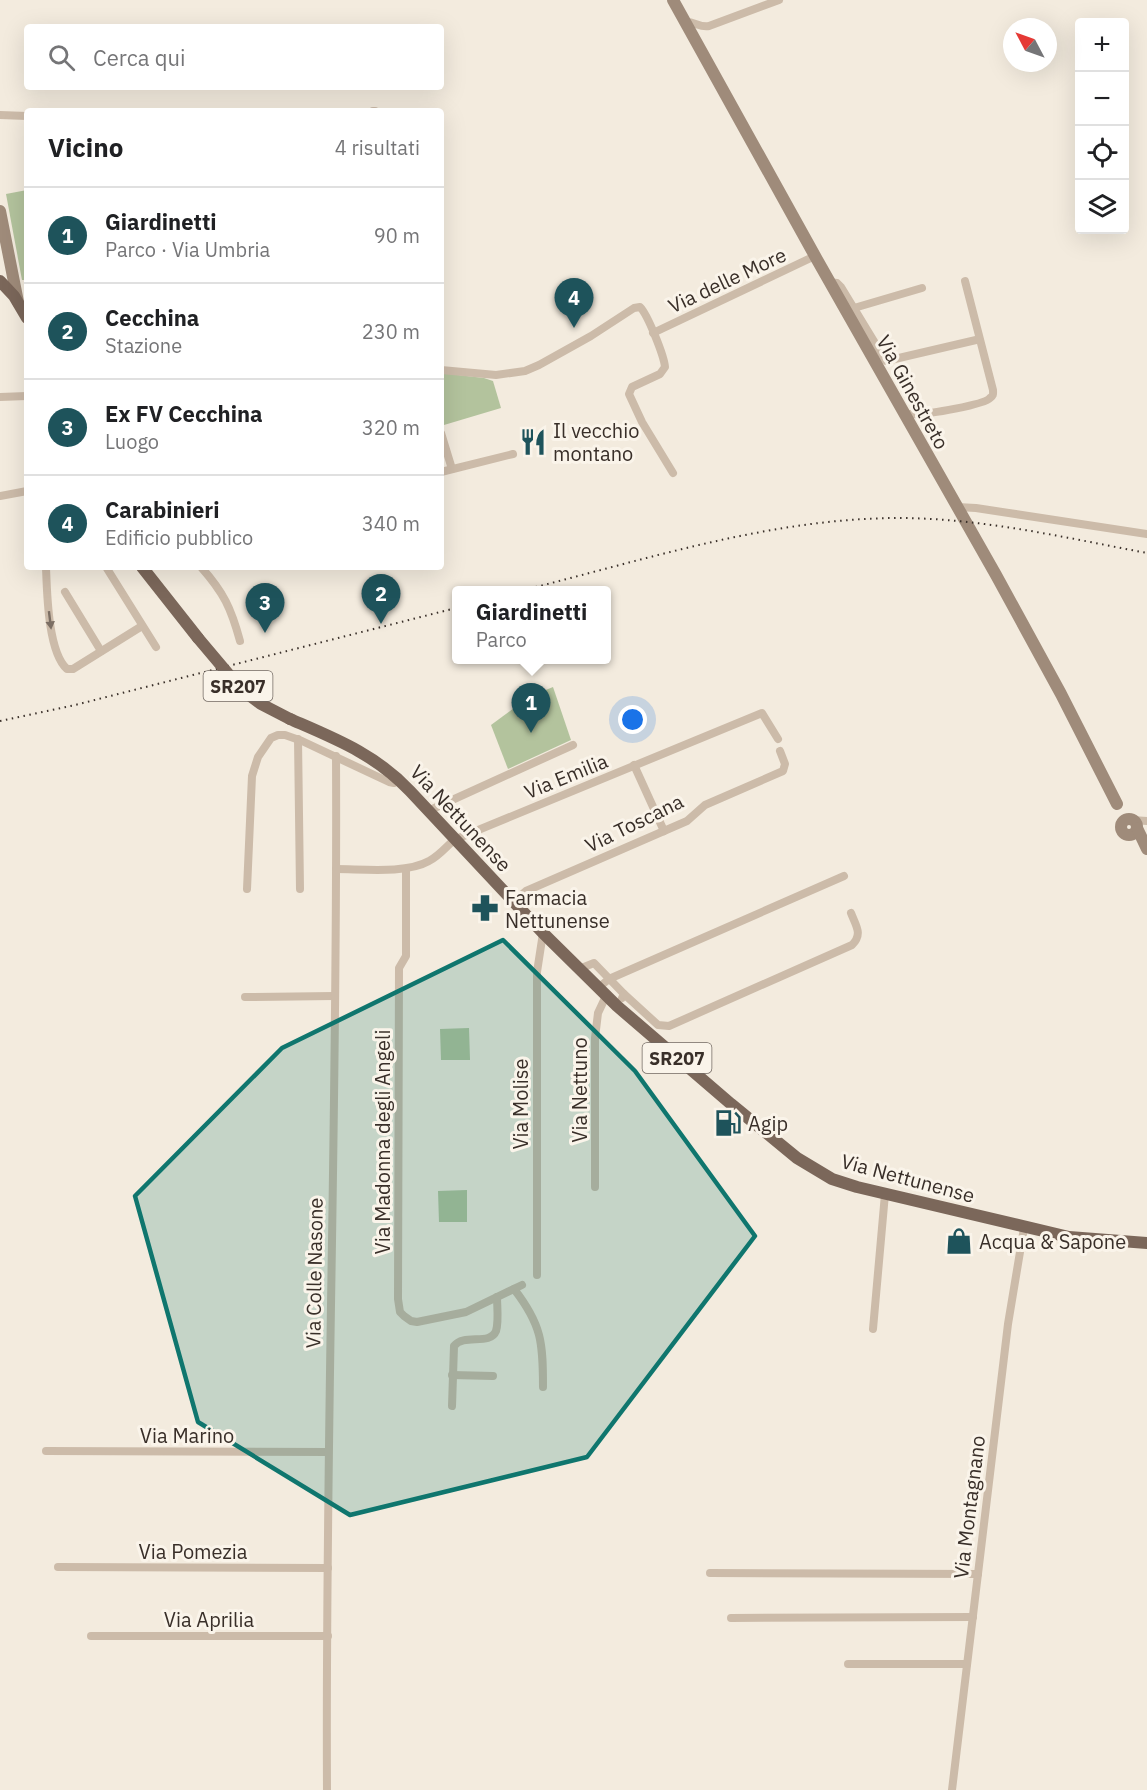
<!DOCTYPE html>
<html lang="it">
<head>
<meta charset="utf-8">
<style>
  :root { --surface:#fff; --page:#f2f2f2; --text:#202124; --muted:#757577; --line:#e0e0e0; --accent:#1e535b }
  body { margin:0; font-family:"IBM Plex Sans",sans-serif; background:var(--page); color:var(--text) }
  .controls { position:absolute; right:18px; top:18px; display:grid; overflow:hidden; border-radius:6px; box-shadow:0 6px 24px #0002 }
  .controls button { width:54px; height:54px; display:grid; place-items:center; padding:0; border:0; border-bottom:2px solid var(--line); background:var(--surface); color:var(--text); font:30px sans-serif }
  .compass { position:absolute; left:1003px; top:18px; width:54px; height:54px; border-radius:50%; background:var(--surface); box-shadow:0 6px 24px #0002; rotate:311deg }
  .you { position:absolute; left:633px; top:720px; width:21px; height:21px; margin:-15px; border:4px solid #fff; border-radius:50%; background:#1a73e8; box-shadow:0 0 0 9px #1a73e833 }
  .badge { display:grid; place-items:center; width:39px; height:39px; border-radius:50%; background:var(--accent); color:#fff; font-size:20px; font-weight:700 }
  .pin { position:absolute; translate:-50% -50px; filter:drop-shadow(0 2px 3px #0008) }
  .pin::after { content:''; position:absolute; top:32px; width:21px; height:18px; background:inherit; clip-path:polygon(0 0,100% 0,50% 100%) }
  .popup { position:absolute; left:452px; top:586px; width:159px; height:78px; box-sizing:border-box; display:grid; place-content:center; border-radius:6px; background:var(--surface); filter:drop-shadow(0 2px 4px #0005); font-size:20px; white-space:nowrap; color:var(--muted) }
  .popup b { font-size:22px; color:var(--text) }
  .popup::after { content:''; position:absolute; left:50%; top:100%; margin-left:-12px; border:12px solid transparent; border-top-color:var(--surface) }
  .list { margin:0; padding:0; list-style:none }
  h2 { display:flex; justify-content:space-between; align-items:center; height:78px; margin:0; padding:0 24px; font-size:26px }
  h2 small { font-size:20px; font-weight:400; color:var(--muted) }
  .list li { display:grid; grid-template-columns:39px 1fr auto; gap:18px; align-items:center; box-sizing:border-box; height:96px; padding:0 24px; border-top:2px solid var(--line) }
  .list b { display:block; font-size:22px; white-space:nowrap }
  .list p { margin:0; font-size:20px; white-space:nowrap; color:var(--muted) }
  .list em { font-size:20px; font-style:normal; color:var(--muted) }
  .icon { flex:none; width:33px; height:33px; fill:none; stroke:currentColor; stroke-width:2; stroke-linecap:round; stroke-linejoin:round }
  .map { position:relative; flex:none; width:1147px; height:1790px; overflow:hidden }
  .search { position:absolute; background:var(--surface); box-shadow:0 6px 24px #0002; left:24px; top:24px; width:420px; height:66px; display:flex; align-items:center; gap:15px; box-sizing:border-box; padding:0 21px; border-radius:6px; color:var(--muted); font-size:22px }
  .panel { position:absolute; background:var(--surface); box-shadow:0 6px 24px #0002; left:24px; top:108px; width:420px; height:462px; border-radius:6px }
  .map>svg:first-child { display:block }
  .green { fill:#b3c39d }
  .lines { fill:none; stroke-linecap:round; stroke-linejoin:round }
  .street { stroke:#ccbba9; stroke-width:8 }
  .secondary { stroke:#9f8b7a; stroke-width:12 }
  .primary { stroke:#7b675a; stroke-width:12 }
  .rail { stroke:#392f29; stroke-width:2; stroke-dasharray:1.5 4.5; stroke-linecap:butt }
  .primary-bridge { stroke:#7b675a; stroke-width:12 }
  .oneway { fill:#7b6e63 }
  .marked { fill:#0f766e; fill-opacity:0.2; stroke:#0f766e; stroke-width:4.5; stroke-linejoin:round }
  .labels { text-anchor:middle; dominant-baseline:central; stroke-width:6; stroke-linejoin:round; paint-order:stroke }
  .shield { fill:#faf4ea; stroke:#736a63; stroke-width:1.5 }
  .shield-label { font-size:18px; font-weight:bold; fill:#392f29 }
  .street-label { font-size:20px; fill:#392f29; stroke:#faf4ea }
  .poi-label { font-size:20px; fill:#392f29; stroke:#faf4ea; text-anchor:start }
</style>
</head>
<body>
<div class="map">
<svg width="1147" height="1790" viewBox="0 0 1147 1790">
  <rect width="100%" height="100%" fill="#f3ebde"/>
  <g class="green">
    <polygon points="27,190 27,280 22,280 6,194"/>
    <polygon points="441,373 484,378 493,381 501,408 444,425 441,414"/>
    <polygon points="553,687 571,740 508,769 491,725 529,697"/>
    <polygon points="469,1028 470,1060 441,1060 440,1029"/>
    <polygon points="467,1190 467,1222 439,1222 438,1191"/>
  </g>
  <g class="lines">
    <g class="street">
      <path d="M685 22C694 21 700 28 709 26L779 0"/>
      <polyline points="373,111 375,111"/>
      <polyline points="0,115 27,116"/>
      <polyline points="829,282 837,283 841,287 886,361 976,340"/>
      <polyline points="854,308 922,288"/>
      <polyline points="653,333 815,256"/>
      <path d="M441 370 496 375 525 371 539 365 591 336 634 308 640 307C648 315 664 356 665 367L660 374 632 387 629 394 642 422 673 473"/>
      <polyline points="0,397 27,396"/>
      <path d="M903 413C908 414 912 415 917 414 928 414 984 405 990 398 994 395 993 394 993 390L965 281"/>
      <polyline points="441,433 452,469"/>
      <polyline points="441,472 513,454"/>
      <polyline points="0,496 27,491"/>
      <polyline points="957,507 976,508 1147,534"/>
      <path d="M46 567C47 593 48 652 67 669H73L142 626"/>
      <polyline points="106,567 156,647"/>
      <path d="M201 567C224 593 231 608 240 641"/>
      <polyline points="65,592 101,651"/>
      <polyline points="298,739 300,889"/>
      <polyline points="634,765 664,831"/>
      <polyline points="428,811 573,745"/>
      <polyline points="1132,820 1147,821"/>
      <path d="M336 869C363 869 406 874 429 861 439 856 446 847 454 840L762 713 778 739"/>
      <polyline points="406,869 406,956 399,968 398,1299 400,1312 404,1316 411,1321 417,1322 466,1312 522,1285"/>
      <polyline points="247,889 252,776 258,757 271,738 278,735 285,735 302,741 389,782 394,783 399,780"/>
      <polyline points="515,903 519,897 526,891 687,821 705,805 783,771 785,764 780,751"/>
      <polyline points="579,969 594,963 624,994 622,998"/>
      <polyline points="598,988 609,979 844,876"/>
      <path d="M624 994 658 1025 669 1026 852 945C863 934 856 926 851 913"/>
      <polyline points="245,997 334,996"/>
      <polyline points="595,1187 595,1038 598,1013 606,996"/>
      <polyline points="537,1275 537,972 543,933"/>
      <path d="M514 1289C542 1325 543 1343 543 1387"/>
      <polyline points="873,1329 885,1194"/>
      <polyline points="452,1375 493,1376"/>
      <path d="M452 1406 454 1346C464 1333 490 1346 496 1331 499 1321 497 1307 497 1297"/>
      <polyline points="46,1451 328,1452"/>
      <polyline points="58,1567 328,1568"/>
      <polyline points="710,1573 978,1574"/>
      <polyline points="731,1618 973,1617"/>
      <polyline points="91,1636 328,1636"/>
      <polyline points="848,1664 967,1664"/>
      <path d="M327 1790C325 1445 338 1101 336 756"/>
      <polyline points="952,1790 1008,1324 1024,1228"/>
    </g>
    <g class="secondary">
      <polyline points="673,0 815,256 996,575 1061,694 1117,804"/>
      <polyline points="0,211 18,302"/>
      <circle cx="1129" cy="827" r="8"/>
      <polyline points="1137,828 1147,849"/>
    </g>
    <g class="primary">
      <polyline points="0,281 14,296 27,318"/>
      <polyline points="142,567 198,638"/>
      <path d="M290 719C336 739 375 754 410 791L543 933 617 1006 731 1104 797 1158 832 1179 857 1187 1069 1237 1147 1243"/>
    </g>
    <g class="rail">
      <path d="M524 590C648 559 775 517 904 518 986 519 1067 538 1147 553"/>
      <polyline points="0,721 75,705 456,608"/>
    </g>
    <polyline class="primary-bridge" points="198,638 241,689 261,704 290,719"/>
  </g>
  <defs><path id="oneway-solid" d="M-6-.8H1V-3.2L6.5 0L1 3.2V.8H-6Z" transform="scale(1.5)"/></defs>
  <use class="oneway" href="#oneway-solid" transform="translate(50 620) rotate(83)"/>
  <path class="marked" d="M503 940 635 1071 755 1236 587 1457 350 1515 198 1422 135 1196 282 1048Z"/>
  <defs>
    <symbol id="restaurant-bare" viewBox="-9 -9 18 18"><path d="M-5-6h1v4h1v-4h1v4h1v-4h1v5L-1.5 .5V6h-2V.5L-5-1ZM5-6V6H3V1.5H1.5Q1.5-4 5-6Z" fill="#1e535b" stroke="#faf4ea" stroke-width="2.5" paint-order="stroke"/></symbol>
    <symbol id="pharmacy-bare" viewBox="-9 -9 18 18"><path d="M-2-6h4v4h4v4h-4v4h-4v-4h-4v-4h4Z" fill="#1e535b" stroke="#faf4ea" stroke-width="2.5" paint-order="stroke"/></symbol>
    <symbol id="fuel-bare" viewBox="-9 -9 18 18"><path d="M-5.5-6h7V0h2V4h1.3V-2.5L3-4.5l.8-.8L6-3V5H2.5V1h-1V6h-7ZM-4.2-4.7v3.2H.2V-4.7Z" fill="#1e535b" stroke="#faf4ea" stroke-width="2.5" paint-order="stroke"/></symbol>
    <symbol id="shop-bare" viewBox="-9 -9 18 18"><path d="M-5-2.5h2.3a2.7 3.5 0 0 1 5.4 0H5L5.5 6h-11ZM-1.5-2.5h3a1.5 2.3 0 0 0-3 0Z" fill="#1e535b" stroke="#faf4ea" stroke-width="2.5" paint-order="stroke"/></symbol>
  </defs>
  <g fill-rule="evenodd">
    <use href="#restaurant-bare" x="514" y="423" width="38" height="38"/>
    <use href="#pharmacy-bare" x="466" y="889" width="38" height="38"/>
    <use href="#fuel-bare" x="709" y="1104" width="38" height="38"/>
    <use href="#shop-bare" x="940" y="1222" width="38" height="38"/>
  </g>
  <g class="labels">
    <g class="shield">
      <rect x="203.5" y="671" width="69" height="30" rx="4.5"/>
      <rect x="642.5" y="1043" width="69" height="30" rx="4.5"/>
    </g>
    <g class="shield-label">
      <text x="238" y="686">SR207</text>
      <text x="677" y="1058">SR207</text>
    </g>
    <g class="street-label">
      <text transform="translate(727 280) rotate(-25)">Via delle More</text>
      <text transform="translate(913 392) rotate(61)">Via Ginestreto</text>
      <text transform="translate(566 776) rotate(-22)">Via Emilia</text>
      <text transform="translate(461 818) rotate(47)">Via Nettunense</text>
      <text transform="translate(634 823) rotate(-26)">Via Toscana</text>
      <text transform="translate(579 1090) rotate(-90)">Via Nettuno</text>
      <text transform="translate(520 1104) rotate(-90)">Via Molise</text>
      <text transform="translate(382 1142) rotate(-90)">Via Madonna degli Angeli</text>
      <text transform="translate(908 1178) rotate(15)">Via Nettunense</text>
      <text transform="translate(314 1273) rotate(-89)">Via Colle Nasone</text>
      <text x="187" y="1435">Via Marino</text>
      <text transform="translate(969 1507) rotate(-83)">Via Montagnano</text>
      <text x="193" y="1551">Via Pomezia</text>
      <text x="209" y="1619">Via Aprilia</text>
    </g>
    <g class="poi-label">
      <text x="553" y="430">Il vecchio<tspan x="553" dy="23">montano</tspan></text>
      <text x="505" y="897">Farmacia<tspan x="505" dy="23">Nettunense</tspan></text>
      <text x="748" y="1123">Agip</text>
      <text x="979" y="1241">Acqua &amp; Sapone</text>
    </g>
  </g>
</svg>
<div class="controls">
<button>+</button>
<button>−</button>
<button><svg class="icon" aria-label="locate" viewBox="0 0 24 24"><circle cx="12" cy="12" r="6"/><path d="M12 2v4M12 18v4M2 12h4M18 12h4"/></svg></button>
<button><svg class="icon" aria-label="layers" viewBox="0 0 24 24"><path d="M12 4l9 5-9 5-9-5zM3 14l9 5 9-5"/></svg></button>
</div>
<svg class="compass" viewBox="-18 -18 36 36"><path d="M0-13l5 13h-10z" fill="#e53935"/><path d="M0 13l5-13h-10z" fill="#757577"/></svg>
<div class="you"></div>
<div class="pin badge" style="left:531px;top:733px">1</div>
<div class="popup"><b>Giardinetti</b>Parco</div>
<div class="pin badge" style="left:381px;top:624px">2</div>
<div class="pin badge" style="left:265px;top:633px">3</div>
<div class="pin badge" style="left:574px;top:328px">4</div>
<div class="search"><svg class="icon" aria-label="search" viewBox="0 0 24 24"><circle cx="10" cy="10" r="6"/><path d="M15 15l6 6"/></svg>Cerca qui</div>
<section class="panel">
<h2>Vicino<small>4 risultati</small></h2>
<ul class="list">
<li><span class="badge">1</span><div><b>Giardinetti</b><p>Parco · Via Umbria</p></div><em>90 m</em></li>
<li><span class="badge">2</span><div><b>Cecchina</b><p>Stazione</p></div><em>230 m</em></li>
<li><span class="badge">3</span><div><b>Ex FV Cecchina</b><p>Luogo</p></div><em>320 m</em></li>
<li><span class="badge">4</span><div><b>Carabinieri</b><p>Edificio pubblico</p></div><em>340 m</em></li>
</ul>
</section>
</div>
</body>
</html>
